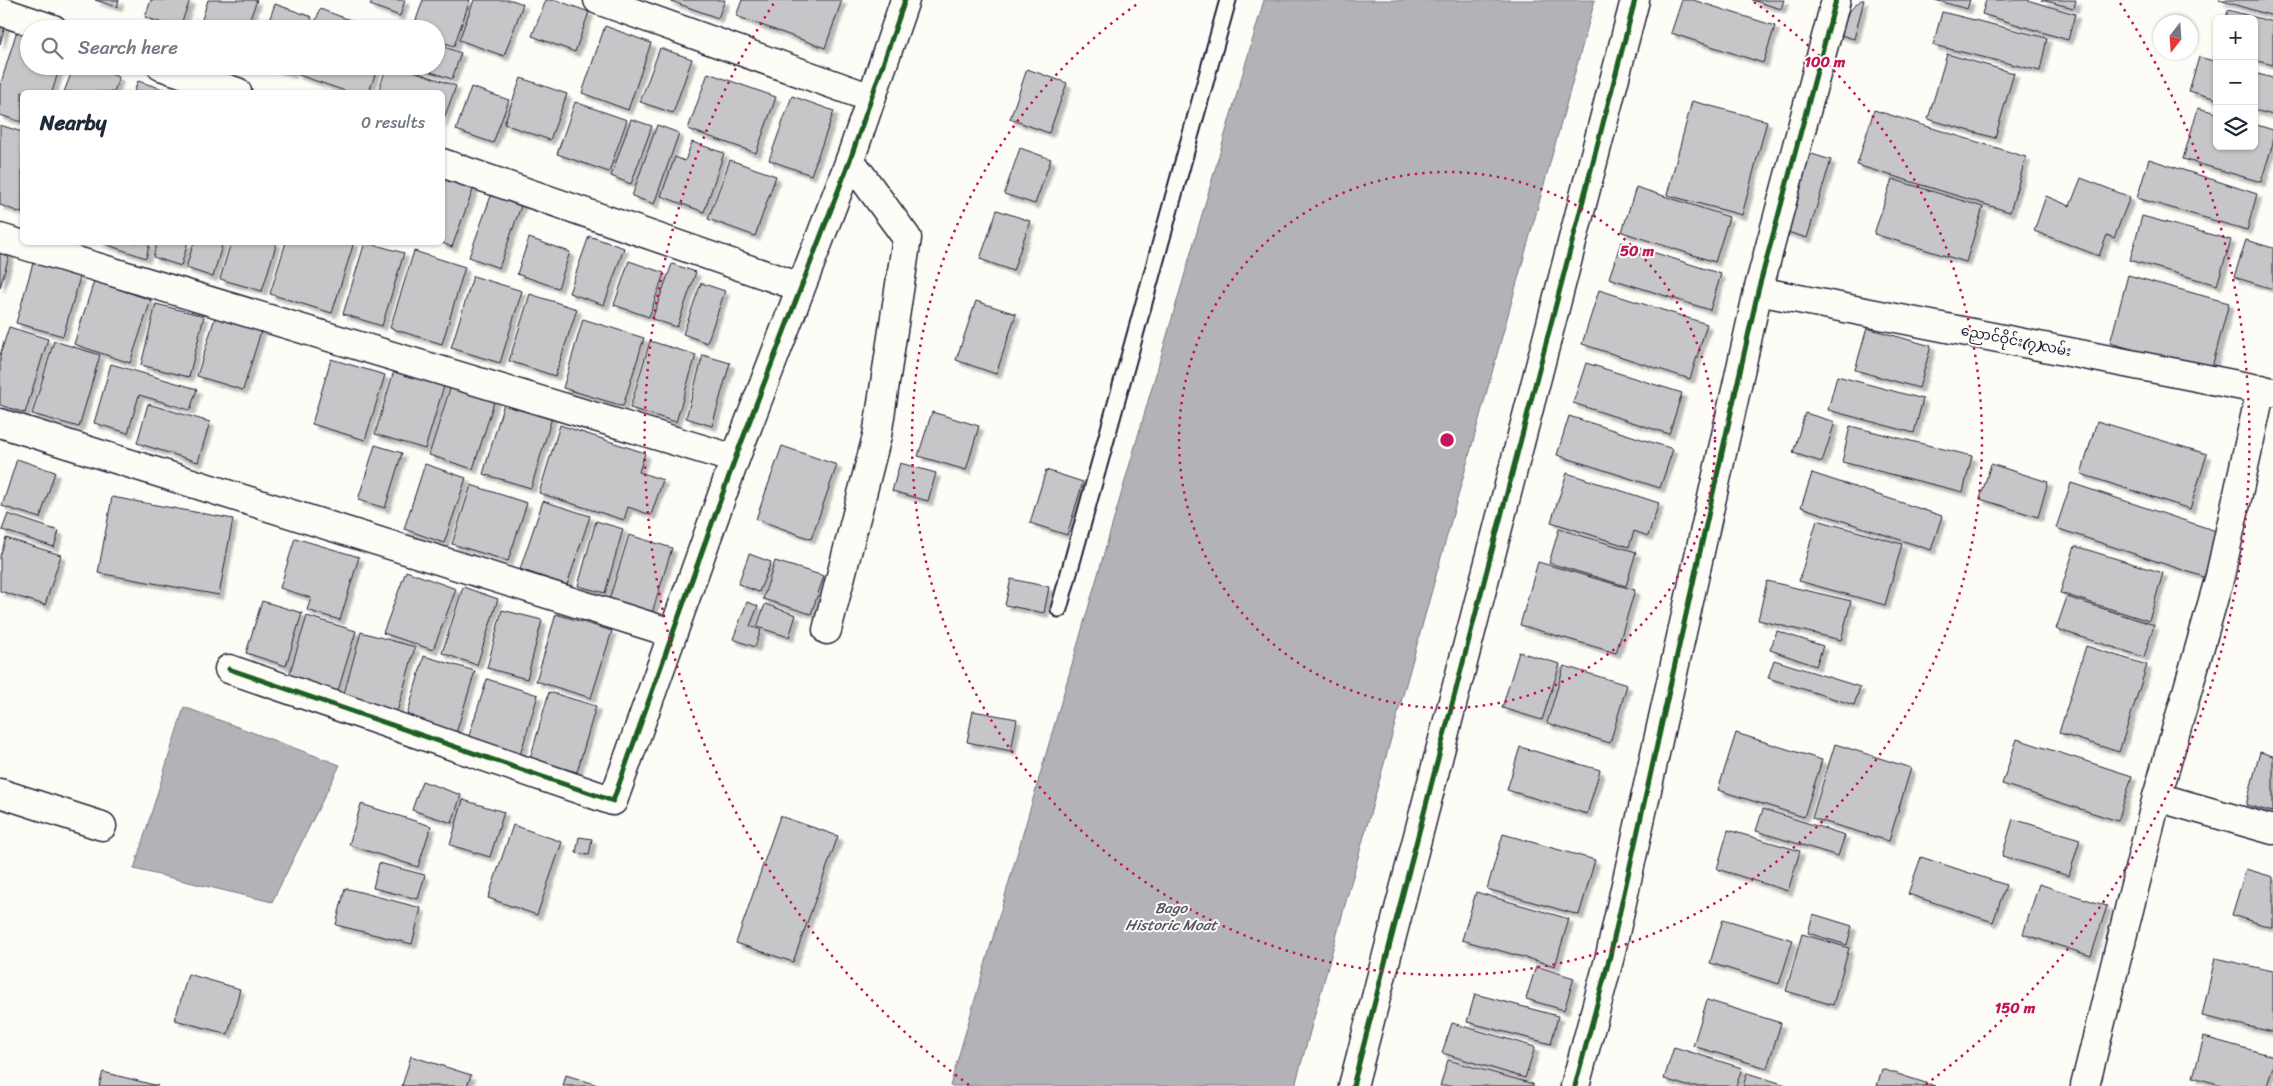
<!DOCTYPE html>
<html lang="en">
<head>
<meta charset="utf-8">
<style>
  :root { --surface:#fff; --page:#f2f2f3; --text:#1f2937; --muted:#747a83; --line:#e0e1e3 }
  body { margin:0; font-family:Sriracha,"Noto Sans Myanmar",sans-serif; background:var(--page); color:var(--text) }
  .controls { position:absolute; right:15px; top:15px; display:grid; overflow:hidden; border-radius:8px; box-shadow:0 1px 4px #0004 }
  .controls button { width:45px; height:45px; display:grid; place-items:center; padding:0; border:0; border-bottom:1px solid var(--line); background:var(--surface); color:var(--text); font:25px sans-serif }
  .compass { position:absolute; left:2153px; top:15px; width:45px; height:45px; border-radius:50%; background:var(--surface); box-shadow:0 1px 4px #0004; rotate:197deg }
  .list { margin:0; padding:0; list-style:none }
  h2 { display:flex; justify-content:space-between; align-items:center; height:65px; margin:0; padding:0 20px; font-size:21px }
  h2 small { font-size:16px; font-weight:400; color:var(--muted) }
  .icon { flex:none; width:28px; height:28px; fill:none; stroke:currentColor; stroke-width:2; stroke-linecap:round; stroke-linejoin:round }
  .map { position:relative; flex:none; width:2273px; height:1086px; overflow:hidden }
  .search { position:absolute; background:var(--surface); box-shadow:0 1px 4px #0004; left:20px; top:20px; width:425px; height:55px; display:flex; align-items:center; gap:12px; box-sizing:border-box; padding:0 18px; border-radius:28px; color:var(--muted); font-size:19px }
  .panel { position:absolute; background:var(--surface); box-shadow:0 1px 4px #0004; left:20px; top:90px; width:425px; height:155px; border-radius:8px }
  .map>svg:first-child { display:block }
  .water { fill:#b2b2b7; stroke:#787885 }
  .building { fill:#c6c6c8; stroke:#22223b; filter:url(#shadow) }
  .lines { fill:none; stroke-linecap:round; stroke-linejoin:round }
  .lane-casing { stroke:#22223b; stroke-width:19 }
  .street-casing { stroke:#22223b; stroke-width:31 }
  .lane { stroke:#fdfcf7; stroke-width:15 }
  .street { stroke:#fdfcf7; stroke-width:28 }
  .cycleway-casing { stroke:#fdfcf7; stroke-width:8 }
  .cycleway { stroke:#1b5e20; stroke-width:5 }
  .ring { fill:none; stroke:#c2185b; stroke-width:2.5; stroke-dasharray:2.5 5 }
  .labels { text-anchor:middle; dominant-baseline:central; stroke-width:4; stroke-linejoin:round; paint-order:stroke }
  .street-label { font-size:14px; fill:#22223b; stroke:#fdfcf7 }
  .water-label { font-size:15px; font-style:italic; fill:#545466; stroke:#fdfcf7 }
  .centre { fill:#c2185b; stroke:#fdfcf7; stroke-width:2.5 }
  .ring-label { font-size:15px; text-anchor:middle; font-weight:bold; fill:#c2185b; stroke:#fdfcf7; stroke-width:4; stroke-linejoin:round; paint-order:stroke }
</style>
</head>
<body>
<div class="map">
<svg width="2273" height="1086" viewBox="0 0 2273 1086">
  <defs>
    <filter id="shadow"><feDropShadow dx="4.5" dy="4.5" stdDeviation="1" flood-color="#0004"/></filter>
  </defs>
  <rect width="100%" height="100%" fill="#fdfcf7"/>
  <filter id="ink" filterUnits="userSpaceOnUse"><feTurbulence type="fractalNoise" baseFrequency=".02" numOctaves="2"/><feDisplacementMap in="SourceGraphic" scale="10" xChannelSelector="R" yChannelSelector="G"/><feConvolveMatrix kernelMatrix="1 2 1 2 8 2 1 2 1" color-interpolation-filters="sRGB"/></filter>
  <g filter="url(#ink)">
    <g class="water">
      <polygon points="1264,0 1595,0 1295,1086 950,1086"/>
      <polygon points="184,707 340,765 272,902 134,869"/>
    </g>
    <g class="building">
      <polygon points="95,0 119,0 117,7"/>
      <polygon points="151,0 190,0 179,29 145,17"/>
      <polygon points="208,0 257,0 246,29 199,29"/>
      <polygon points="372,0 405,0 400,16 370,5"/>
      <polygon points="423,0 470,0 454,46 436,40 436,29 413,29"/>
      <polygon points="474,0 512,0 523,4 504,56 459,40"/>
      <polygon points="546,0 556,0 589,12 575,52 532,36"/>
      <polygon points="668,0 725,0 718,18"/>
      <polygon points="742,0 842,0 825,48 736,16"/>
      <polygon points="1682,0 1693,0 1775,26 1763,63 1671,33"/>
      <polygon points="1752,0 1784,0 1781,9"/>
      <polygon points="1861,0 1864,0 1854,39 1828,31"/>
      <polygon points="1935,0 1970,0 1967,9"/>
      <polygon points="1986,0 2027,0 2075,14 2068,40 1982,14"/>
      <polygon points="2041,0 2076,0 2074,8"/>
      <polygon points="2219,0 2273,0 2273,16"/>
      <polygon points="275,4 312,17 307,29 266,29"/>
      <polygon points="320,9 375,29 313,29"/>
      <polygon points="2228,10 2273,22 2273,65 2254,60 2254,19 2226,19"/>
      <polygon points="1942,12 2047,38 2040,71 1933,45"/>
      <polygon points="0,25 5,26 0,44"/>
      <polygon points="605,26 651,43 628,110 582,93"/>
      <polygon points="18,27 29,30 29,66 60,66 52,92 22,92 22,122 0,115 0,86"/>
      <polygon points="436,44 461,53 452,79 413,66 436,66"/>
      <polygon points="660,48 692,59 673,113 640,102"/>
      <polygon points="1947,54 2014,73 1995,138 1928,119"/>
      <polygon points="2199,57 2217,62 2217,99 2189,91"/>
      <polygon points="74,66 88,66 119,77 114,92 64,92"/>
      <polygon points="269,66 294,66 291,74"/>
      <polygon points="299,66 378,66 369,92 348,92 296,74"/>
      <polygon points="387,66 399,66 456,86 442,124 442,92 378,92"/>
      <polygon points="1027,69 1067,83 1049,133 1010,119"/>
      <polygon points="708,73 776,97 756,153 688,129"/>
      <polygon points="2254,73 2273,78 2273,115 2254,110"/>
      <polygon points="521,78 567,94 550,140 504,124"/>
      <polygon points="138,81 172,92 134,92"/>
      <polygon points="471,87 509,100 493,143 456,130"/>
      <polygon points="792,96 834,111 811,175 769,160"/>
      <polygon points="1692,101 1767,121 1742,215 1667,195"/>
      <polygon points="575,102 627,120 609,172 557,154"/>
      <polygon points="2198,108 2217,113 2217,146 2254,146 2254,124 2273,130 2273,143 2261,182 2183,159"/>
      <polygon points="1874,110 2026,157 2010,212 1857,165"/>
      <polygon points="631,119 652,126 631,184 611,176"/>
      <polygon points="0,125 22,132 22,213 0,205"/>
      <polygon points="657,125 679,133 654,204 632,196"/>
      <polygon points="692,142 724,153 704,212 661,196 675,157 685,161"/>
      <polygon points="1020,148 1051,159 1035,204 1004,194"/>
      <polygon points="1802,151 1831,160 1807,238 1778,229"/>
      <polygon points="2149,159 2257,194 2247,230 2137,198"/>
      <polygon points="730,160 776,176 755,236 708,219"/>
      <polygon points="444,177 474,187 452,247 440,242 442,242"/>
      <polygon points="2081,178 2130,197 2114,238 2107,235 2099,256 2034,231 2046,196 2070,206"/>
      <polygon points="1892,179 1983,207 1966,262 1874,234"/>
      <polygon points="1636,187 1729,217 1715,262 1622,232"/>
      <polygon points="492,193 522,203 499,268 469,257"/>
      <polygon points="997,210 1030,221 1013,271 980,259"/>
      <polygon points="2142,216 2231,240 2217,285 2130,260"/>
      <polygon points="589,236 624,248 604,305 569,293"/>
      <polygon points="529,238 570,252 558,288 517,274"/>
      <polygon points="2246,240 2273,248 2273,289 2234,277"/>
      <polygon points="0,242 12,245 0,288"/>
      <polygon points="99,242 150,242 146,258"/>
      <polygon points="157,242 188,242 181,266 153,257"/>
      <polygon points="194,242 223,242 213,277 186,268"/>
      <polygon points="231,242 277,242 262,291 220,279"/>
      <polygon points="286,242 354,242 332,313 270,294"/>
      <polygon points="365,242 404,253 382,326 343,314"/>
      <polygon points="1621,242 1721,274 1710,310 1609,278"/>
      <polygon points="414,251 465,267 442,344 390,328"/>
      <polygon points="629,261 664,273 649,317 614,305"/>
      <polygon points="33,263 80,277 63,336 16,323"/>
      <polygon points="672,264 696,272 677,327 652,319"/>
      <polygon points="2128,275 2229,303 2211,371 2110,343"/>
      <polygon points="473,276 522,291 500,363 451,348"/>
      <polygon points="94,281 151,300 130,363 74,344"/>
      <polygon points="701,283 725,291 707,343 683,334"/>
      <polygon points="1599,290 1707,324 1690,379 1582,344"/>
      <polygon points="530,294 577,309 555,376 509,361"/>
      <polygon points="976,301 1016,314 996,374 956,360"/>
      <polygon points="156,304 204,316 189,377 141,365"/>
      <polygon points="216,314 262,328 243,390 197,376"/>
      <polygon points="583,319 644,338 623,406 563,388"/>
      <polygon points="9,327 48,339 25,413 0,405 0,355"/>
      <polygon points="1867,328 1931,346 1919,388 1855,370"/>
      <polygon points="54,341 100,355 79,427 32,414"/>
      <polygon points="650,341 696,355 676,422 630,408"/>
      <polygon points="703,355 730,363 712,426 686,418"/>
      <polygon points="331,359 385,375 365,440 312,424"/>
      <polygon points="1586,363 1682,393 1669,434 1573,403"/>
      <polygon points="111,364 197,389 190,410 139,395 128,433 94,423"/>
      <polygon points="396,364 446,379 425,449 375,434"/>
      <polygon points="1837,376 1923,399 1914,433 1828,410"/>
      <polygon points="451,385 495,399 473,469 429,455"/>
      <polygon points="505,400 553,414 531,488 483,474"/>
      <polygon points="148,404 210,422 198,462 137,443"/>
      <polygon points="932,412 979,426 966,470 918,456"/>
      <polygon points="1805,413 1835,422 1822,462 1793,453"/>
      <polygon points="1569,416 1673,449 1660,488 1557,455"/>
      <polygon points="2097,421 2207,454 2190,509 2081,474"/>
      <polygon points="560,425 645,453 639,472 663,480 651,515 628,507 624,520 539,493"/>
      <polygon points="1850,426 1972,456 1963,492 1842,462"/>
      <polygon points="375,445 402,453 385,508 358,500"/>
      <polygon points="782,446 837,465 811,539 756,519"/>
      <polygon points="17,459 55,472 40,518 2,506"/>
      <polygon points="900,463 936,473 928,501 892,491"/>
      <polygon points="425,464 466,478 444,543 404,529"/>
      <polygon points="1991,464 2048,482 2038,517 1980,499"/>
      <polygon points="1046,470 1083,482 1067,535 1030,523"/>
      <polygon points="1567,473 1659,503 1648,536 1634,531 1629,547 1551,522"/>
      <polygon points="1812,473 1942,516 1931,550 1801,507"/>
      <polygon points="2071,483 2219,532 2204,577 2056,528"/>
      <polygon points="471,485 527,503 508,561 452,544"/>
      <polygon points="112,497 233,519 219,595 98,573"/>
      <polygon points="543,501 590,516 567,585 520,569"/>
      <polygon points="8,514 59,531 54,547 2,530"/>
      <polygon points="1817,520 1902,544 1885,605 1799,581"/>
      <polygon points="596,521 623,529 605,593 578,586"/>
      <polygon points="1559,529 1636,552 1626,586 1549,563"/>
      <polygon points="629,535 672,548 652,613 609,600"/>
      <polygon points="6,538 61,555 45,605 0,591 0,556"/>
      <polygon points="295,538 359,557 340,620 307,610 311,598 280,588"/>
      <polygon points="2075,546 2163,573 2149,621 2060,593"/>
      <polygon points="749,554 771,562 759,592 738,584"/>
      <polygon points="775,561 824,576 811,614 763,599"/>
      <polygon points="1538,562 1635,590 1616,653 1520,625"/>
      <polygon points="406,571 456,589 433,650 383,633"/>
      <polygon points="1011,579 1049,587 1044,613 1005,605"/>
      <polygon points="1767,581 1851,601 1841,640 1758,620"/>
      <polygon points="463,587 498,599 477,665 442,653"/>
      <polygon points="2067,597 2154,625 2144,657 2056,629"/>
      <polygon points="262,601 302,613 286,666 246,653"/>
      <polygon points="747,602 758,606 750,626 761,630 755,647 733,639"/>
      <polygon points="765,604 796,615 789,637 757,627"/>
      <polygon points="502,610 542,620 527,679 487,668"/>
      <polygon points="556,614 612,631 591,698 536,681"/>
      <polygon points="307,616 356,631 337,694 288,679"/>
      <polygon points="1777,631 1823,646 1816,666 1770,650"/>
      <polygon points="361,632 415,647 397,712 343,697"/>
      <polygon points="2086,646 2147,665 2119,752 2059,733"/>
      <polygon points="1519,652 1560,664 1542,720 1502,708"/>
      <polygon points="424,656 475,671 456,733 406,719"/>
      <polygon points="1774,660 1860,687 1854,705 1768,678"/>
      <polygon points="1564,666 1627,685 1610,743 1547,723"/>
      <polygon points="487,679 538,695 520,755 468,739"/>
      <polygon points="549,692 596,706 577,772 530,759"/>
      <polygon points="973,711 1017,719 1011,751 967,742"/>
      <polygon points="1736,733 1822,760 1804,817 1718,790"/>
      <polygon points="2017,739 2132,776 2118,821 2002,784"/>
      <polygon points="1835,744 1911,768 1889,841 1812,818"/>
      <polygon points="1520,747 1600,770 1587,814 1507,790"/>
      <polygon points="2260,752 2273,756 2273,812 2246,805"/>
      <polygon points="422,781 461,795 452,823 412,810"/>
      <polygon points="463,800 504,812 490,857 450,845"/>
      <polygon points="361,804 431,826 418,867 349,845"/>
      <polygon points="1763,809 1845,835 1838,856 1756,831"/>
      <polygon points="780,816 838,836 793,962 736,943"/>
      <polygon points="2013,819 2080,839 2069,876 2002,856"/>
      <polygon points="513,825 562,842 537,915 488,898"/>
      <polygon points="1728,830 1800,851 1788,891 1717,869"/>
      <polygon points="1503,834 1595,860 1579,915 1487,889"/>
      <polygon points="579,837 592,839 589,855 576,853"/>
      <polygon points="1921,857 2006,885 1993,922 1908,894"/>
      <polygon points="379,863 425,875 418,899 373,888"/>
      <polygon points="2246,869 2273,877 2273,928 2232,915"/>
      <polygon points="2039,884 2107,906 2091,956 2023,934"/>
      <polygon points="345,888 421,908 412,944 336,925"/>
      <polygon points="1476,892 1569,919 1555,966 1462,940"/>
      <polygon points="1813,914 1852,926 1847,945 1808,933"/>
      <polygon points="1723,919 1793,940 1779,984 1710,963"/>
      <polygon points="1802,934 1849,948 1833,1005 1786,991"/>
      <polygon points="2215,958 2273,971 2273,1032 2202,1016"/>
      <polygon points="1536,966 1574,978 1564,1010 1526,999"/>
      <polygon points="188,974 240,989 228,1034 175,1020"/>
      <polygon points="1475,994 1558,1016 1551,1044 1467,1022"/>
      <polygon points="1707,1000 1781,1023 1767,1068 1693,1046"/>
      <polygon points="1452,1023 1535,1047 1525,1078 1442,1053"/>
      <polygon points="2204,1037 2273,1056 2273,1066 2267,1086 2225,1086 2193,1077"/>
      <polygon points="1674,1047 1742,1068 1736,1086 1687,1086 1664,1079"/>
      <polygon points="411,1056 471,1075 467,1086 402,1086"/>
      <polygon points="1448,1060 1533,1084 1533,1086 1440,1086"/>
      <polygon points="1882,1069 1935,1086 1877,1086"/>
      <polygon points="103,1072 158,1086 99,1086"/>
      <polygon points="1747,1073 1789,1086 1743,1086"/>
      <polygon points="566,1075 601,1086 563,1086"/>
    </g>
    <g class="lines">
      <defs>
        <polyline id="lane" points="1059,609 1228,0"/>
        <g id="street">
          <polyline points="598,0 871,98"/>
          <polyline points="0,11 53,29"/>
          <polyline points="161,66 237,92"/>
          <polyline points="442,163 800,287"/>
          <polyline points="0,238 735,459"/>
          <polyline points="1758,291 2273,392"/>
          <polyline points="0,423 672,633"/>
          <polyline points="827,630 877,436 907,238 850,160"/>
          <polyline points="229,669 613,801 735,459 850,160 905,0"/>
          <polyline points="0,793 102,826"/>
          <polyline points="2157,797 2273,830"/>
          <polyline points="1353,1086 1635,0"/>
          <polyline points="1575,1086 1610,956 1758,291 1836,0"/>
          <polyline points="2085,1086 2157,797 2220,576 2261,389"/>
        </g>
      </defs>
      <use href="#lane" class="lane-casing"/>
      <use href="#street" class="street-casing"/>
      <use href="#lane" class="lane"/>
      <use href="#street" class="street"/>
      <defs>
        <g id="cycleway">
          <polyline points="229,669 613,801 735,459 850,160 905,0"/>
          <polyline points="1353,1086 1635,0"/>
          <polyline points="1575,1086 1610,956 1758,291 1836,0"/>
        </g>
      </defs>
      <use href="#cycleway" class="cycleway-casing"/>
      <use href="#cycleway" class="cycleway"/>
    </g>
  </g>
  <g class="ring">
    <circle cx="1447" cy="440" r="268"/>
    <path d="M1754 2A535 535 0 1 1 1140 2"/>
    <path d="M969 1085A803 803 0 0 1 774 3M2120 3A803 803 0 0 1 1925 1085"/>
  </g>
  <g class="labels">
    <g class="street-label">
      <text transform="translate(2016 341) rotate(11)">ညောင်ဝိုင်း(၇)လမ်း</text>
    </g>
    <g class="water-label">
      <text x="1171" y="908">Bago<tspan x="1171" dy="17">Historic Moat</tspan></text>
    </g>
  </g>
  <circle cx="1447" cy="440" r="8" class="centre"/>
  <g class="ring-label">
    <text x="1825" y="67">100 m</text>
    <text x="1637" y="256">50 m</text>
    <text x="2015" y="1013">150 m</text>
  </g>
</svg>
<div class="controls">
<button>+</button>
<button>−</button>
<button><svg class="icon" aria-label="layers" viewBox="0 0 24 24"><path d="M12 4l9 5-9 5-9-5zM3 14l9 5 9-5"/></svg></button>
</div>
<svg class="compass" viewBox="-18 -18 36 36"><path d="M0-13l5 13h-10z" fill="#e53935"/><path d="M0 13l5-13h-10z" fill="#747a83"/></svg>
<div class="search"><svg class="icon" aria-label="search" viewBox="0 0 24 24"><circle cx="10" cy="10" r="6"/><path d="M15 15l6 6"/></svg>Search here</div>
<section class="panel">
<h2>Nearby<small>0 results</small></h2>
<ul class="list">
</ul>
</section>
</div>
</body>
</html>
